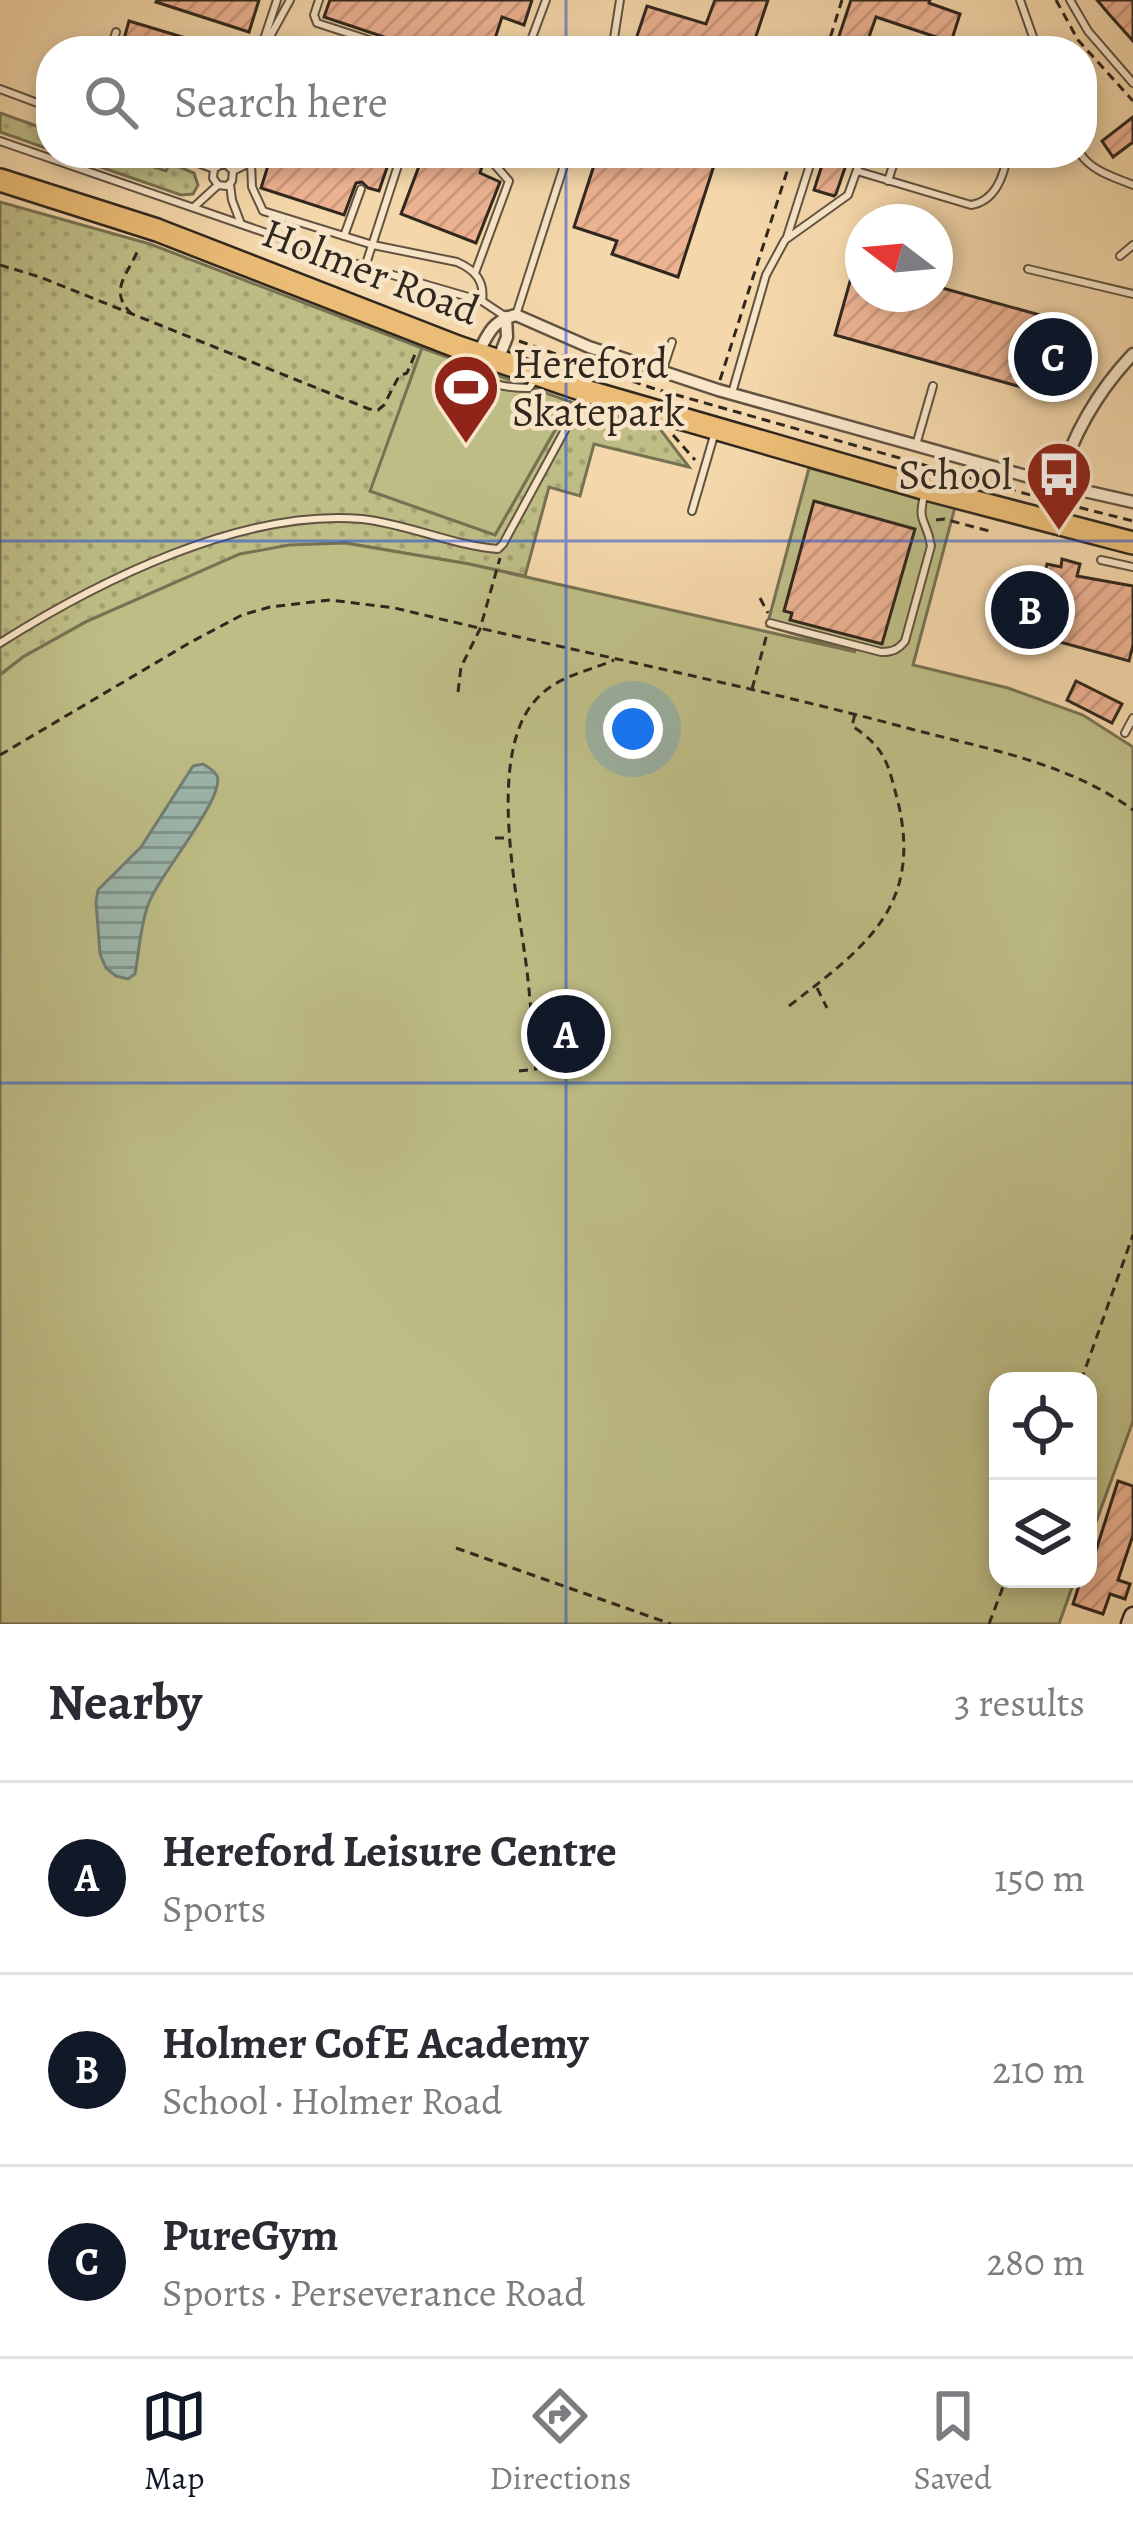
<!DOCTYPE html>
<html lang="en">
<head>
<meta charset="utf-8">
<style>
  :root { --surface:#fff; --page:#f7f7f7; --text:#2b2b33; --muted:#7c7c81; --line:#e1e1e2; --accent:#111827 }
  body { margin:0; font-family:Alegreya,serif; background:var(--page); color:var(--text) }
  .controls { position:absolute; right:36px; bottom:36px; display:grid; overflow:hidden; border-radius:24px; box-shadow:0 6px 18px #0003 }
  .controls button { width:108px; height:108px; display:grid; place-items:center; padding:0; border:0; border-bottom:3px solid var(--line); background:var(--surface); color:var(--text); font:60px sans-serif }
  .compass { position:absolute; left:845px; top:204px; width:108px; height:108px; border-radius:50%; background:var(--surface); box-shadow:0 6px 18px #0003; rotate:286deg }
  .you { position:absolute; left:633px; top:729px; width:42px; height:42px; margin:-30px; border:9px solid #fff; border-radius:50%; background:#1a73e8; box-shadow:0 0 0 18px #1a73e833 }
  .badge { display:grid; place-items:center; width:78px; height:78px; border-radius:50%; background:var(--accent); color:#fff; font-size:39px; font-weight:700 }
  .pin { position:absolute; translate:-50% -50%; border:6px solid #fff; box-shadow:0 3px 12px #0006 }
  .list { margin:0; padding:0; list-style:none }
  h2 { display:flex; justify-content:space-between; align-items:center; height:156px; margin:0; padding:0 48px; font-size:51px }
  h2 small { font-size:39px; font-weight:400; color:var(--muted) }
  .list li { display:grid; grid-template-columns:78px 1fr auto; gap:36px; align-items:center; box-sizing:border-box; height:192px; padding:0 48px; border-top:3px solid var(--line) }
  .list b { display:block; font-size:45px; white-space:nowrap }
  .list p { margin:0; font-size:39px; white-space:nowrap; color:var(--muted) }
  .list em { font-size:39px; font-style:normal; color:var(--muted) }
  .icon { flex:none; width:66px; height:66px; fill:none; stroke:currentColor; stroke-width:2; stroke-linecap:round; stroke-linejoin:round }
  .map { position:relative; flex:none; width:1133px; height:1624px; overflow:hidden }
  .search { position:absolute; background:var(--surface); box-shadow:0 6px 18px #0003; left:36px; right:36px; top:36px; height:132px; display:flex; align-items:center; gap:30px; box-sizing:border-box; padding:0 42px; border-radius:48px; color:var(--muted); font-size:45px }
  .sheet { height:732px; background:var(--surface) }
  nav { display:flex; justify-content:space-around; align-items:center; box-sizing:border-box; height:168px; border-top:3px solid var(--line); background:var(--surface); font-size:33px; color:var(--muted) }
  nav a { display:grid; justify-items:center; gap:6px }
  nav .on { color:var(--accent) }
  .map>svg:first-child { display:block }
  .grass { fill:url(#grass-dots); stroke:#777252; stroke-width:3 }
  .pitch { fill:#bebd86; stroke:#777252; stroke-width:3 }
  .water { fill:url(#water-rules); stroke:#717e74; stroke-width:3 }
  .building { fill:url(#building-hatch); stroke:#30271e; stroke-width:3 }
  .lines { fill:none; stroke-linecap:round; stroke-linejoin:round }
  .lane-casing { stroke:#615341; stroke-width:10 }
  .street-casing { stroke:#615341; stroke-width:15 }
  .secondary-casing { stroke:#30271e; stroke-width:21 }
  .highway-casing { stroke:#30271e; stroke-width:26 }
  .path { stroke:#30271e; stroke-width:3; stroke-dasharray:9 6; stroke-linecap:butt }
  .lane { stroke:#f8e5c8; stroke-width:6 }
  .street { stroke:#f8e5c8; stroke-width:10 }
  .secondary { stroke:#f8e5c8; stroke-width:16 }
  .highway { stroke:#eabc75; stroke-width:21 }
  .grid { fill:none; stroke:#1d4ed8; stroke-width:3; stroke-opacity:0.55 }
  .labels { text-anchor:middle; dominant-baseline:central; stroke-width:9; stroke-linejoin:round; paint-order:stroke }
  .street-label { font-size:42px; fill:#30271e; stroke:#f8e5c8 }
  .poi-label { font-size:42px; fill:#30271e; stroke:#f8e5c8; text-anchor:start }
</style>
</head>
<body>
<div class="map">
<svg width="1133" height="1624" viewBox="0 0 1133 1624">
  <defs>
    <pattern id="grass-dots" width="8" height="8" patternUnits="userSpaceOnUse" patternTransform="scale(3)"><rect width="8" height="8" fill="#bebd86"/><path d="M2 2h.1M6 6h.1" fill="none" stroke="#a4a273" stroke-width="1.8" stroke-linecap="round"/></pattern>
    <pattern id="water-rules" width="6" height="5" patternUnits="userSpaceOnUse" patternTransform="scale(3)"><rect width="6" height="5" fill="#9cb8ae"/><path d="M0 2.5h6" fill="none" stroke="#80968d"/></pattern>
    <pattern id="building-hatch" width="6" height="6" patternUnits="userSpaceOnUse" patternTransform="scale(3)"><rect width="6" height="6" fill="#edb292"/><path d="M-1 1l2-2M0 6l6-6M5 7l2-2" fill="none" stroke="#cc997d"/></pattern>
  </defs>
  <rect width="100%" height="100%" fill="#f4d7aa"/>
  <filter id="stains"><feTurbulence type="fractalNoise" baseFrequency=".00167" numOctaves="4"/><feColorMatrix values="0 0 0 0 .2 0 0 0 0 .09 0 0 0 0 .02 0 0 0 .5 -.17"/></filter>
  <radialGradient id="worn" r=".72"><stop offset=".6" stop-color="#630" stop-opacity="0"/><stop offset="1" stop-color="#630" stop-opacity=".3"/></radialGradient>
  <g class="grass">
    <polygon points="0,113 51,131 51,150 0,132"/>
    <polygon points="60,153 129,153 130,159 166,171 170,163 194,173 198,185 193,194 181,195"/>
    <polygon points="0,202 150,244 422,348 371,491 495,535 571,402 660,429 689,467 594,444 580,496 549,487 525,576 469,564 346,543 240,554 85,622 23,657 0,675"/>
  </g>
  <g class="pitch">
    <polygon points="422,348 571,402 495,535 370,491"/>
    <polygon points="809,468 955,507 913,665 1008,688 1083,715 1133,747 1133,1421 1088,1544 1088,1381 998,1381 998,1579 1075,1579 1059,1624 0,1624 0,675 23,657 86,622 240,554 289,545 345,543 469,564 856,652 767,626"/>
  </g>
  <path class="water" d="M203 764C209 768 214 770 217 776 226 798 155 879 147 908 140 929 139 953 135 974L128 979 116 976 106 968 100 954 96 902 98 890 141 847 193 766Z"/>
  <g class="building">
    <polygon points="157,0 259,0 249,32 156,2"/>
    <polygon points="330,0 532,0 524,25 502,17 491,51 426,51 324,17"/>
    <polygon points="715,0 768,0 751,51 632,51 647,6 706,24"/>
    <polygon points="851,0 930,0 929,3 960,14 951,42 876,17 864,51 834,51"/>
    <polygon points="1097,0 1133,0 1133,41 1108,13"/>
    <polygon points="129,21 219,48 218,51 139,51 122,46"/>
    <polygon points="1133,117 1133,142 1113,157 1102,141"/>
    <polygon points="272,153 392,153 379,191 368,188 362,182 356,183 344,215 261,188"/>
    <polygon points="424,153 459,153 483,163 480,173 500,182 476,243 401,214"/>
    <polygon points="598,153 718,153 678,277 612,254 617,241 574,227"/>
    <polygon points="791,153 850,153 836,194 834,196 814,190 822,165 791,156"/>
    <polygon points="860,246 863,246 863,294 935,294 935,286 1076,325 1057,397 835,335"/>
    <polygon points="814,501 915,529 882,644 790,620 792,613 784,611"/>
    <polygon points="1062,559 1080,564 1077,576 1133,586 1133,645 1129,661 1034,635 1036,629 1029,627 1033,610 1027,608 1033,580 1042,583 1047,564 1061,567"/>
    <polygon points="1076,681 1122,704 1112,723 1067,700"/>
    <polygon points="1118,1481 1133,1486 1133,1535 1118,1580 1130,1584 1125,1599 1110,1594 1103,1614 1073,1604 1081,1579 1088,1579 1088,1565 1091,1566"/>
  </g>
  <g class="lines">
    <defs>
      <g id="lane">
        <polyline points="319,0 314,15 317,23 403,51"/>
        <polyline points="1020,0 1038,51"/>
        <polyline points="1070,0 1088,31 1133,83"/>
        <polyline points="263,42 277,0"/>
        <polyline points="110,51 116,32"/>
        <polyline points="262,51 290,0"/>
        <polyline points="287,51 294,46 316,51"/>
        <polyline points="527,51 546,0"/>
        <polyline points="612,51 620,0"/>
        <polyline points="911,51 931,47 948,51"/>
        <polyline points="0,89 51,108"/>
        <polyline points="0,141 365,267 482,301 506,317"/>
        <polyline points="171,153 214,169 220,165 227,165 233,171 232,181 227,186 218,185 213,178 214,169"/>
        <path d="M1080 153C1091 171 1114 177 1133 185"/>
        <path d="M251 162 252 187 263 211 373 245 457 262C475 270 485 281 482 301"/>
        <polyline points="224,165 228,153"/>
        <polyline points="233,171 251,162 254,153"/>
        <path d="M857 171 971 205C996 201 1004 175 1008 153"/>
        <polyline points="888,181 897,153"/>
        <polyline points="230,184 232,200 241,224"/>
        <polyline points="194,207 218,185"/>
        <polyline points="344,236 361,189"/>
        <polyline points="787,237 809,168"/>
        <polyline points="1120,256 1133,245"/>
        <polyline points="365,267 402,153"/>
        <polyline points="1028,269 1133,294"/>
        <polyline points="475,273 509,181 488,157 490,153"/>
        <polyline points="516,315 568,153"/>
        <path d="M458 351 456 361C474 382 502 388 529 388L535 380"/>
        <polyline points="663,369 672,342"/>
        <polyline points="732,393 766,275 785,240 848,195 863,153"/>
        <polyline points="916,445 933,386"/>
        <polyline points="692,511 715,432"/>
        <polyline points="1101,560 1133,567"/>
        <path d="M770 623 881 652C892 652 898 650 905 641L931 546C927 518 916 525 925 492"/>
        <path d="M0 643C98 581 244 508 362 519 408 524 454 546 498 549L503 544 584 395"/>
        <polyline points="1125,733 1133,718"/>
      </g>
      <g id="street">
        <path d="M478 354C487 335 493 320 516 315L589 347 718 390 1058 485 1133 502"/>
        <polyline points="498,360 507,337 506,317"/>
        <path d="M1058 485C1072 436 1098 391 1133 354"/>
      </g>
      <polyline id="secondary" points="1130,1624 1133,1616"/>
      <polyline id="highway" points="0,180 157,230 458,347 586,391 926,489 1133,543"/>
    </defs>
    <use href="#lane" class="lane-casing"/>
    <use href="#street" class="street-casing"/>
    <use href="#secondary" class="secondary-casing"/>
    <use href="#highway" class="highway-casing"/>
    <g class="path">
      <polyline points="1056,0 1078,40 1133,101"/>
      <polyline points="826,51 842,0"/>
      <polyline points="0,265 40,277 369,409 378,410 384,405 399,376 407,373 416,352"/>
      <path d="M132 314C106 290 130 273 139 247"/>
      <polyline points="519,341 652,388 1034,496 1133,521"/>
      <polyline points="720,380 793,153"/>
      <polyline points="673,435 695,460"/>
      <polyline points="936,520 944,519 993,532"/>
      <polyline points="760,598 768,613"/>
      <polyline points="752,689 767,634"/>
      <polyline points="458,692 461,667 480,629 500,558"/>
      <path d="M0 755 191 642 242 615 270 607 330 600 395 608C566 650 740 683 911 729 987 749 1069 763 1133 810"/>
      <polyline points="495,838 510,838"/>
      <polyline points="817,988 827,1008"/>
      <path d="M789 1006C864 948 923 907 898 802 888 764 886 748 852 726L855 714"/>
      <path d="M519 1071 536 1069C532 1029 530 988 524 949 515 884 489 758 533 703 555 676 584 673 614 660"/>
      <polyline points="1081,1381 1133,1235"/>
      <polyline points="456,1548 671,1624"/>
      <polyline points="989,1624 1006,1579"/>
    </g>
    <use href="#lane" class="lane"/>
    <use href="#street" class="street"/>
    <use href="#secondary" class="secondary"/>
    <use href="#highway" class="highway"/>
  </g>
  <path class="grid" d="M566 0V51M566 153V1624M0 541H1133M0 1083H1133"/>
  <defs>
    <symbol id="stadium-pin" viewBox="-11 -11 22 30"><path d="M0 17L-7.5 6A9.5 9.5 0 1 1 7.5 6Z" fill="#8f2418" stroke="#f8e5c8"/><path d="M0-5a6.5 5 0 1 0 0 10a6.5 5 0 1 0 0-10ZM-3.5-1.8h7v3.6h-7Z" fill="#fff"/></symbol>
    <symbol id="bus-pin" viewBox="-11 -11 22 30"><path d="M0 17L-7.5 6A9.5 9.5 0 1 1 7.5 6Z" fill="#8f2418" stroke="#f8e5c8"/><path d="M-5-6H5V4H4V6H2V4H-2V6H-4V4H-5ZM-3.5-4V0h7V-4ZM-3.5 1.2v1.5H-2V1.2ZM2 1.2v1.5H3.5V1.2Z" fill="#fff"/></symbol>
  </defs>
  <g fill-rule="evenodd">
    <use href="#stadium-pin" x="428" y="349" width="76" height="104"/>
    <use href="#bus-pin" x="1021" y="436" width="76" height="104"/>
  </g>
  <g class="labels">
    <g class="street-label">
      <text transform="translate(371 271) rotate(21)">Holmer Road</text>
    </g>
    <g class="poi-label">
      <text x="512" y="363">Hereford<tspan x="512" dy="48">Skatepark</tspan></text>
      <text x="1012" y="474" text-anchor="end">School</text>
    </g>
  </g>
  <rect width="100%" height="100%" filter="url(#stains)"/>
  <rect width="100%" height="100%" fill="url(#worn)"/>
</svg>
<div class="controls">
<button><svg class="icon" aria-label="locate" viewBox="0 0 24 24"><circle cx="12" cy="12" r="6"/><path d="M12 2v4M12 18v4M2 12h4M18 12h4"/></svg></button>
<button><svg class="icon" aria-label="layers" viewBox="0 0 24 24"><path d="M12 4l9 5-9 5-9-5zM3 14l9 5 9-5"/></svg></button>
</div>
<svg class="compass" viewBox="-18 -18 36 36"><path d="M0-13l5 13h-10z" fill="#e53935"/><path d="M0 13l5-13h-10z" fill="#7c7c81"/></svg>
<div class="you"></div>
<div class="pin badge" style="left:566px;top:1034px">A</div>
<div class="pin badge" style="left:1030px;top:610px">B</div>
<div class="pin badge" style="left:1053px;top:357px">C</div>
<div class="search"><svg class="icon" aria-label="search" viewBox="0 0 24 24"><circle cx="10" cy="10" r="6"/><path d="M15 15l6 6"/></svg>Search here</div>
</div>
<section class="sheet">
<h2>Nearby<small>3 results</small></h2>
<ul class="list">
<li><span class="badge">A</span><div><b>Hereford Leisure Centre</b><p>Sports</p></div><em>150 m</em></li>
<li><span class="badge">B</span><div><b>Holmer CofE Academy</b><p>School · Holmer Road</p></div><em>210 m</em></li>
<li><span class="badge">C</span><div><b>PureGym</b><p>Sports · Perseverance Road</p></div><em>280 m</em></li>
</ul>
</section>
<nav>
<a class="on"><svg class="icon" aria-label="map" viewBox="0 0 24 24"><path d="M3 6l6-2 6 2 6-2v14l-6 2-6-2-6 2zM9 4v14M15 6v14"/></svg>Map</a>
<a><svg class="icon" aria-label="directions" viewBox="0 0 24 24"><path d="M12 3l9 9-9 9-9-9zM9 14v-3h6M13 9l2 2-2 2"/></svg>Directions</a>
<a><svg class="icon" aria-label="saved" viewBox="0 0 24 24"><path d="M7 4h10v16l-5-4-5 4z"/></svg>Saved</a>
</nav>
</body>
</html>
